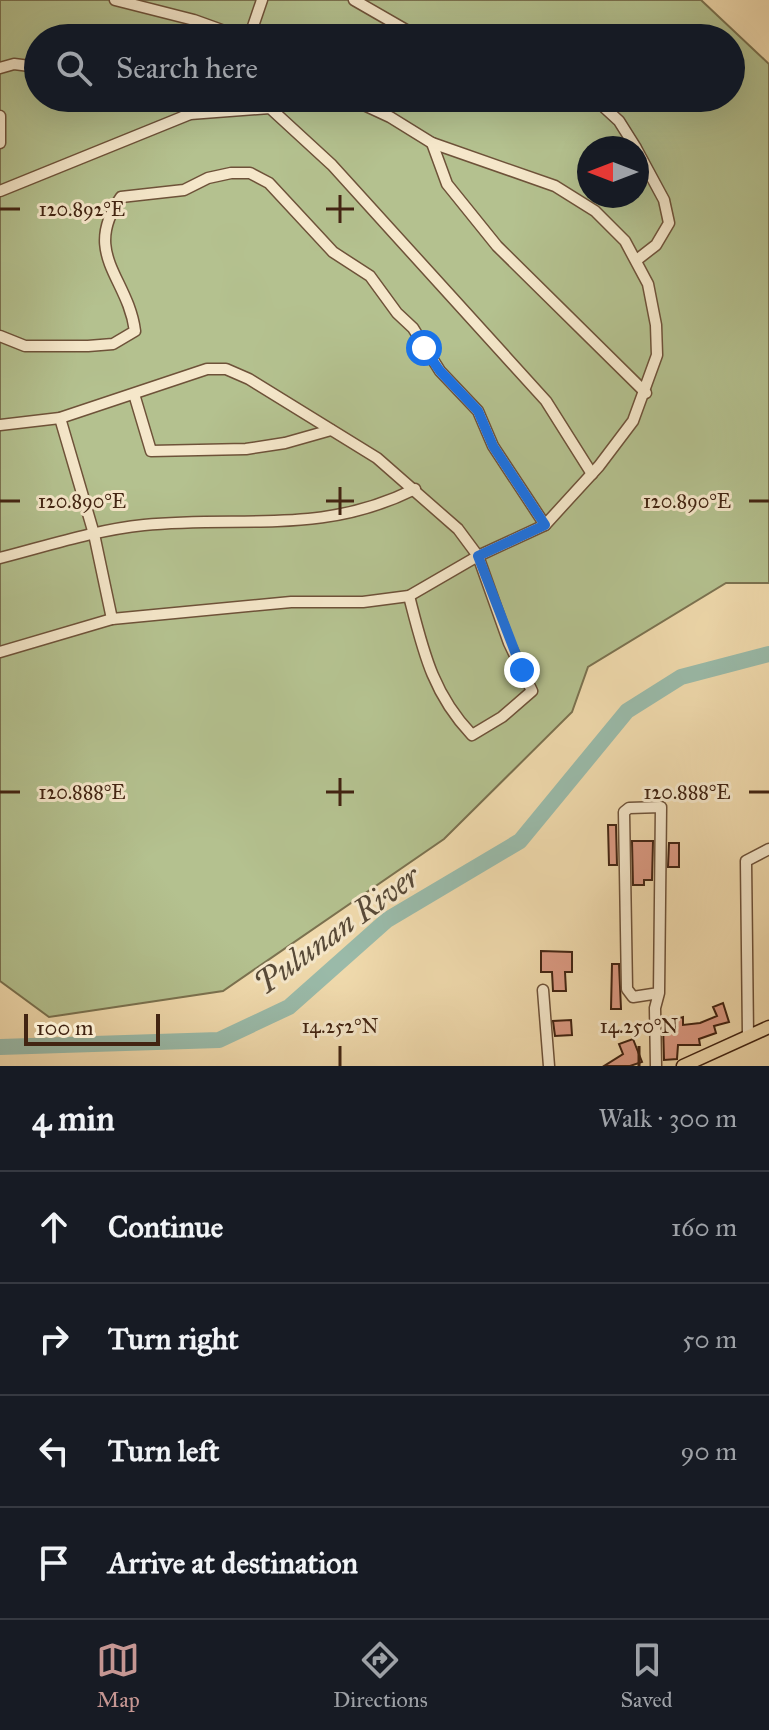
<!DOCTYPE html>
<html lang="en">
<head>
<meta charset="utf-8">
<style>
  :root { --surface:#171b24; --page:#242831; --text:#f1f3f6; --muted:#9ea1a6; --line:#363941; --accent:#c59692 }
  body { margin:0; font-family:"IM FELL Great Primer",serif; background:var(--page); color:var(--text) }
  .compass { position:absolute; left:577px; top:136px; width:72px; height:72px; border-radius:50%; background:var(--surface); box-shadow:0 8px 32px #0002; rotate:270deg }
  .scale { position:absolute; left:24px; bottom:20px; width:136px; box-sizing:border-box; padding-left:8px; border:4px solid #422412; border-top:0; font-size:22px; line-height:28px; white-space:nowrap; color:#422412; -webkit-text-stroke:6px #f5e7ca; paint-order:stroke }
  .stop { position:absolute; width:24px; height:24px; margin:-18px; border:6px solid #1a73e8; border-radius:50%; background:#fff }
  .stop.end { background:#1a73e8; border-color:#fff; box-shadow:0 2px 8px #0008 }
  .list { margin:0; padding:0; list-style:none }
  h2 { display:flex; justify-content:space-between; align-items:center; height:104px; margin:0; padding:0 32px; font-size:34px }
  h2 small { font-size:26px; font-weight:400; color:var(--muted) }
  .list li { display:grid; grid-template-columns:52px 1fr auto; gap:24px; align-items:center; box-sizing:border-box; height:112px; padding:0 32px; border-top:2px solid var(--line) }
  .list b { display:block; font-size:30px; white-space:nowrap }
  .list em { font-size:26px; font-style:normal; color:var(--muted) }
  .icon { flex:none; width:44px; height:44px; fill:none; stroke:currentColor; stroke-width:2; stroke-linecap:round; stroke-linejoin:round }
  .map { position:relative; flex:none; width:769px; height:1066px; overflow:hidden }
  .search { position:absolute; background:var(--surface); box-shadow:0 8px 32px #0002; left:24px; right:24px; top:24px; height:88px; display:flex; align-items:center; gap:20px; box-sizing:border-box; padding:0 28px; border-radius:44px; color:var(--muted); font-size:30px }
  .sheet { height:552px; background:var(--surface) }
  nav { display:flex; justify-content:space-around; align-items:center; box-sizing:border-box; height:112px; border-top:2px solid var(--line); background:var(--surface); font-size:22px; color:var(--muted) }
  nav a { display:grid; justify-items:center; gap:4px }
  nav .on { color:var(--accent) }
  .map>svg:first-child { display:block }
  .green { fill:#b4c18f; stroke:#7b7250; stroke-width:2; fill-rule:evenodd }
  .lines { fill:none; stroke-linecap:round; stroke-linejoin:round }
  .river { stroke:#9abbaa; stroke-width:16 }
  .building { fill:#dc9a83; stroke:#422412; stroke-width:2 }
  .minor-casing { stroke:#6e5239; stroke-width:13 }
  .major-casing { stroke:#422412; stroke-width:15 }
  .minor { stroke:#f5e7ca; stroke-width:10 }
  .major { stroke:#f0daad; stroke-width:12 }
  .route { stroke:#1a73e8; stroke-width:10 }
  .ticks { fill:none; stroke:#422412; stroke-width:3 }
  .labels { text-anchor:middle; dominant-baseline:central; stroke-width:6; stroke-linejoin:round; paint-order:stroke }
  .water-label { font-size:32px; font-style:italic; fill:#584a38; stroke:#f5e7ca }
  .ticks-label { font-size:20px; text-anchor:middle; fill:#422412; stroke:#f5e7ca; stroke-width:6; stroke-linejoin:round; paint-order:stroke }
</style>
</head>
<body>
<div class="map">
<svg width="769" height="1066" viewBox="0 0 769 1066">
  <rect width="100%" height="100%" fill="#f0daad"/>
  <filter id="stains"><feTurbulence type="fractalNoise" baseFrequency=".0025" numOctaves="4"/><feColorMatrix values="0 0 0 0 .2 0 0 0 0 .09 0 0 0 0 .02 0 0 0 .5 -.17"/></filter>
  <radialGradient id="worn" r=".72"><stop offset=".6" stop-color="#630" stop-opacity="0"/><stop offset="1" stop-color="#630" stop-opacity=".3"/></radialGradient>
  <path class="green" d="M0 0H701L769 64V583H726L588 667 572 712 444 839 223 991 49 1017 0 981ZM38 38H731V98H38ZM589 148H637V196H589Z"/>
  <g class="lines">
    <polyline class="river" points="0,1047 219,1040 289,1007 387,920 520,841 627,711 681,677 769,654"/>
  </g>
  <g class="building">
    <polygon points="608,825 616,825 617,865 609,865"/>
    <polygon points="632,841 653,841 652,880 644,880 644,885 633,885"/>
    <polygon points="669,843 679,843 679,867 668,867"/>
    <polygon points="541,951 572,952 572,972 565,972 566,991 553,991 552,972 541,972"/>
    <polygon points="612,964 619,964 621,1009 611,1009"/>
    <polygon points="723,1003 729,1022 714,1026 716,1033 699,1039 700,1045 678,1045 677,1059 664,1060 663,1023 683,1017 683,1025 700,1023 717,1016 713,1007"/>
    <polygon points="571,1020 572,1035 555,1036 553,1021"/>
    <polygon points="633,1039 642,1062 630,1066 604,1066 623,1054 619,1044"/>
  </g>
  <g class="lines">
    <defs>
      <g id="minor">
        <polyline points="115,0 194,20 244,38"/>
        <polyline points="354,0 420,38"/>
        <polyline points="249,38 262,0"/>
        <polyline points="0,68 14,64 38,67"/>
        <polyline points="172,98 190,114"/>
        <polyline points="594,98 619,121 636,148"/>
        <polyline points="0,116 0,143"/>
        <polyline points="432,143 447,184 497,246 646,393"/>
        <polyline points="637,150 664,200 669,223 656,245 638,259"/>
        <polyline points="0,191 190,114 270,108 332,165 546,401 592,474"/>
        <path d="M0 336 25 346H88L113 344 135 331C128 277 81 254 121 197L184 190 208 178 231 173H250L269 183 333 252 370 276 397 313 413 328 440 371 478 411 493 446 545 525"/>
        <polyline points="134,394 151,451 246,449 285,443 331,430"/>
        <polyline points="60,418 94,534 112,619"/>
        <path d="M0 425 60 418 207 369H226L249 379 377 458 458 529 478 556 509 643 532 691 502 717 472 735C432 693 423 650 409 596"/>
        <path d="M0 558C47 546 95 530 144 525 243 515 320 536 415 489"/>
        <polyline points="0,652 112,619 291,602 363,602 409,596 478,556 545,525 599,466 633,421 657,355 656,325 648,284 625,241 595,211 555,186 432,143 390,117 349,98"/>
        <polyline points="543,990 549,1066"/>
        <polyline points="748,1036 746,861 769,849"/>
        <polyline points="656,1066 655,1008 659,993 661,807 629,808 624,812 627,989 633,997 659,993"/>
      </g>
      <polyline id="major" points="683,1066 769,1027"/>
    </defs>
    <use href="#minor" class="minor-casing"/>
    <use href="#major" class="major-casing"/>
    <use href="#minor" class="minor"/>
    <use href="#major" class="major"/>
  </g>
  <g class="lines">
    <polyline class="route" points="424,348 440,371 478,411 493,446 545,525 478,556 522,670"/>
  </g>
  <path class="ticks" d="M340 195V223M0 209H20M326 209H354M340 487V515M0 501H20M326 501H354M749 501H769M340 778V806M0 792H20M326 792H354M749 792H769M340 1046V1066M639 1046V1066"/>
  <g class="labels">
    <g class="water-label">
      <text transform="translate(337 930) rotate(-36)">Pulunan River</text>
    </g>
  </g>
  <g class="ticks-label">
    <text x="82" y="216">120.892°E</text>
    <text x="687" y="508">120.890°E</text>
    <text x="82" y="508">120.890°E</text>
    <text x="687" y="799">120.888°E</text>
    <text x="82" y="799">120.888°E</text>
    <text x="340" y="1033">14.252°N</text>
    <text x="639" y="1033">14.250°N</text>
  </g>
  <rect width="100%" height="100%" filter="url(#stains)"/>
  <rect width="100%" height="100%" fill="url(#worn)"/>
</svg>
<svg class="compass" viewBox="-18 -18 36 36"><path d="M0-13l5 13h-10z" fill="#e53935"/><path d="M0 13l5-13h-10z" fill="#9ea1a6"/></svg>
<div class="scale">100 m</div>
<div class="stop" style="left:424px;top:348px"></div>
<div class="stop end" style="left:522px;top:670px"></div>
<div class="search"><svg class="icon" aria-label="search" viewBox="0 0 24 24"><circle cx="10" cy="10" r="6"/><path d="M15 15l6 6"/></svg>Search here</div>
</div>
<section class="sheet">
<h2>4 min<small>Walk · 300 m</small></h2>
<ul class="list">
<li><svg class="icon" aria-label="ahead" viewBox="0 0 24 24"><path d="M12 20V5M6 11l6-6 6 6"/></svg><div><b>Continue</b></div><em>160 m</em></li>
<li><svg class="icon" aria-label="right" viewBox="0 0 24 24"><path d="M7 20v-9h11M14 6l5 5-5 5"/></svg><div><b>Turn right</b></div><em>50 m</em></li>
<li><svg class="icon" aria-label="left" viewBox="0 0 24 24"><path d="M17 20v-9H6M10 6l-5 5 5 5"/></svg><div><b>Turn left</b></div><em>90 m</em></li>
<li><svg class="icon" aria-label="arrive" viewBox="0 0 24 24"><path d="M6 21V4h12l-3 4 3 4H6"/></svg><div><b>Arrive at destination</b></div></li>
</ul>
</section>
<nav>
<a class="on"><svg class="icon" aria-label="map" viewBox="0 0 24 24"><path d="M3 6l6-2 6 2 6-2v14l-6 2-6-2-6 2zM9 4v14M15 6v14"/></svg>Map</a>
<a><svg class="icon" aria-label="directions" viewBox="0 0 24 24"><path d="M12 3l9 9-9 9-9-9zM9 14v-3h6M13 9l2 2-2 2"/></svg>Directions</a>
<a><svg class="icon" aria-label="saved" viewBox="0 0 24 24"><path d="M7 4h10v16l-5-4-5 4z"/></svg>Saved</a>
</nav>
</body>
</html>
